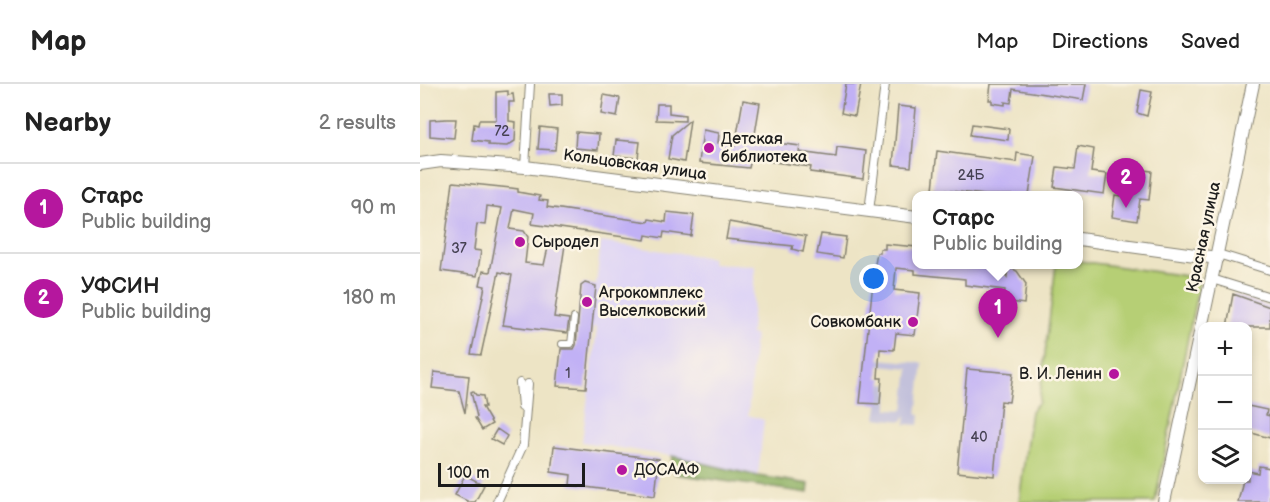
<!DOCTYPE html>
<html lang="en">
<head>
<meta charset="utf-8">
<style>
  body { margin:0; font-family:"Balsamiq Sans",sans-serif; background:#f2f2f2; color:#222 }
  .controls { position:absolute; right:18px; bottom:18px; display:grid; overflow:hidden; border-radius:12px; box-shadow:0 3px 9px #0003 }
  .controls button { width:54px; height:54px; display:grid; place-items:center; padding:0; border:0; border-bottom:2px solid #e0e0e0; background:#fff; color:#222; font:30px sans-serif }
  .scale { position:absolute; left:18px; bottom:15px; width:147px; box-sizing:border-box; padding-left:6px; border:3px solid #1c1c1c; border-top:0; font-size:16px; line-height:21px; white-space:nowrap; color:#1c1c1c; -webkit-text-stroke:4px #fcf5e5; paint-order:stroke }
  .you { position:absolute; left:454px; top:195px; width:21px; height:21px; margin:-15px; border:4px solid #fff; border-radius:50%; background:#1a73e8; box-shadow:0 0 0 9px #1a73e833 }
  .badge { display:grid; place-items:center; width:39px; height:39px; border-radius:50%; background:#b5179e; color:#fff; font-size:20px; font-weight:700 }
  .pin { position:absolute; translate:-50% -50px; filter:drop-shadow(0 2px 3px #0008) }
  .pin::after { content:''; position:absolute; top:32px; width:21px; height:18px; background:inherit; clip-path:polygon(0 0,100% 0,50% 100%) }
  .popup { position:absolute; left:492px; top:107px; width:171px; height:78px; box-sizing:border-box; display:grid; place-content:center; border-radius:12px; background:#fff; filter:drop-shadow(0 2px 4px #0005); font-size:20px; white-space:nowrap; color:#767676 }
  .popup b { font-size:22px; color:#222 }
  .popup::after { content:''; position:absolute; left:50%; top:100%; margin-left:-12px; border:12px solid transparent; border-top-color:#fff }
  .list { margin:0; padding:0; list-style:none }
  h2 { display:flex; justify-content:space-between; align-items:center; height:78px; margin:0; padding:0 24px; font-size:26px }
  h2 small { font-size:20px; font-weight:400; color:#767676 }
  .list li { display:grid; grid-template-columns:39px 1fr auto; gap:18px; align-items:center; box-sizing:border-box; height:90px; padding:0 24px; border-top:2px solid #e0e0e0 }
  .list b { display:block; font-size:22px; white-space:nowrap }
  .list p { margin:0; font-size:20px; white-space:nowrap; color:#767676 }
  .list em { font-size:20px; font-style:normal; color:#767676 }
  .icon { flex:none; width:33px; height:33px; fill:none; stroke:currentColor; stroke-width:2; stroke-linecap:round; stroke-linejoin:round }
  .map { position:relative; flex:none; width:850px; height:418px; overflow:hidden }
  header { display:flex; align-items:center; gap:36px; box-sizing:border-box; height:84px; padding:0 30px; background:#fff; border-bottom:2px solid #e0e0e0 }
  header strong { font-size:28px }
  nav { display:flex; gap:33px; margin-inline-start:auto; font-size:21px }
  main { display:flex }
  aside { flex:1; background:#fff }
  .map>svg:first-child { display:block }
  .built { fill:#dfd5f5 }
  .industrial { fill:#c3c1db }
  .green { fill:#b6cf74; stroke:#697648; stroke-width:1.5 }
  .forest { fill:#90b266; stroke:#566741; stroke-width:1.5 }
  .building { fill:#c1b1f5 }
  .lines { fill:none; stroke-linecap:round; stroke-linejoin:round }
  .pedestrian-casing { stroke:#848070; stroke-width:8 }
  .minor-casing { stroke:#848070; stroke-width:10 }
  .secondary-casing { stroke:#848070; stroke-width:14 }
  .primary-casing { stroke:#848070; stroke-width:14 }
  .pedestrian { stroke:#fff; stroke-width:6 }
  .minor { stroke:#fff; stroke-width:8 }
  .secondary { stroke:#fff; stroke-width:12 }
  .primary { stroke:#fff; stroke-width:12 }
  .poi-dot { fill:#b5179e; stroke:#fcf5e5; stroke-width:2 }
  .labels { text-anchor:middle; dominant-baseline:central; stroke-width:5; stroke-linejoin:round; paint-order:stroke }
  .number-label { font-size:14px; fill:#454152 }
  .poi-label { font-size:16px; fill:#1c1c1c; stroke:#fcf5e5; text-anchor:start }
  .street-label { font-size:16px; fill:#1c1c1c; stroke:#fcf5e5 }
</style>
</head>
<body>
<header>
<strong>Map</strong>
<nav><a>Map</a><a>Directions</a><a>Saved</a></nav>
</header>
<main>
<aside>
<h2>Nearby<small>2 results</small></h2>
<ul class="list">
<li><span class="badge">1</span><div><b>Старс</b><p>Public building</p></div><em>90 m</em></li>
<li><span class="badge">2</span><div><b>УФСИН</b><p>Public building</p></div><em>180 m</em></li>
</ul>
</aside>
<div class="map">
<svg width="850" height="418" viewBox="0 0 850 418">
  <rect width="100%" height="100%" fill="#fcf5e5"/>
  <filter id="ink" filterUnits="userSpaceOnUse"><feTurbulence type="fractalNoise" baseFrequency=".0167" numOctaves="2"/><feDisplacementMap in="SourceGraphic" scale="12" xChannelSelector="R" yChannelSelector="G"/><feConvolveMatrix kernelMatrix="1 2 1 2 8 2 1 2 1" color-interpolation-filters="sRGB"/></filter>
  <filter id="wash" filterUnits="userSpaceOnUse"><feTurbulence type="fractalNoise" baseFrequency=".008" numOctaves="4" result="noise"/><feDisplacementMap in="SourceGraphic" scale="24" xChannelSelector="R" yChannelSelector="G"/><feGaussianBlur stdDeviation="1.35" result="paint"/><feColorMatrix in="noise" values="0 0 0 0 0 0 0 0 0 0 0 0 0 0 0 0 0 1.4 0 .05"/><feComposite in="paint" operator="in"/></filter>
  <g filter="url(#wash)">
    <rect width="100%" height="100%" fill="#ede4c5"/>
    <path class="built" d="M 181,158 L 292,174 L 292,180 L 335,182 L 331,250 L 335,251 L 328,331 L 344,336 L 338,392 L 252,372 L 162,358 L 177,244 L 171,243 Z"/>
    <path class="industrial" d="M 459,275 L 503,279 L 497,331 L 500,331 L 499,341 L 485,340 L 486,330 L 483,337 L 456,334 L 462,300 L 468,300 L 468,325 L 484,326 L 489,284 L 459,281 Z"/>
    <path class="green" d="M 659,177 L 780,194 L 735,418 L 599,418 L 611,327 L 619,318 L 636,181 L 659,180 Z"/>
    <path class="forest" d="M 252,372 L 338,392 L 389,400 L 388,409 L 255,390 L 251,383 Z"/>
    <g id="blocks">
      <path class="building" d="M 426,0 L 441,0 L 435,32 L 421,29 Z
        M 571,0 L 666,0 L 663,16 L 593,5 L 591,19 L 585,18 L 585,21 L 572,19 L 572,16 L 569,16 Z
        M 721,6 L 732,8 L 727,32 L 717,29 Z
        M 88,7 L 88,11 L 93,10 L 94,18 L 89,18 L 89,37 L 96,38 L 95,57 L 87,62 L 68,61 L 68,58 L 52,56 L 54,40 L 58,41 L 59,36 L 76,36 L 76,8 Z
        M 129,10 L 142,10 L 142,21 L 130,22 Z
        M 184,11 L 200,14 L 197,33 L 181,30 Z
        M 323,16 L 340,19 L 334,56 L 380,62 L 379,68 L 416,73 L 417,63 L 446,67 L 443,95 L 390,88 L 391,83 L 331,75 L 329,84 L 279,79 L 283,46 L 299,49 L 298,59 L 315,62 Z
        M 237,20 L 249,20 L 249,29 L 265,31 L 265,37 L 236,36 Z
        M 478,22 L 496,24 L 491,83 L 473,81 Z
        M 26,35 L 36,35 L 34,54 L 10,52 L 10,36 Z
        M 270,36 L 264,78 L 248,75 L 252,51 Z
        M 552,40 L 589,45 L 588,56 L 550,51 Z
        M 120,43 L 137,45 L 135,66 L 118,65 Z
        M 156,48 L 179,50 L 178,66 L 155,64 Z
        M 196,56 L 220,58 L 218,74 L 194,72 Z
        M 658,62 L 674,65 L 671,88 L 687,90 L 684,110 L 634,103 L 637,83 L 655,85 Z
        M 517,67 L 596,78 L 597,69 L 615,72 L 609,111 L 565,111 L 513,105 Z
        M 705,84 L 732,87 L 729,116 L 720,115 L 717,137 L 692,133 L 695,111 L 701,112 Z
        M 33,98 L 91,104 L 98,105 L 98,108 L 120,112 L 119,116 L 128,117 L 127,123 L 228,138 L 229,135 L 246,138 L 247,128 L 274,131 L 271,152 L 244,148 L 243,154 L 226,151 L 225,156 L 112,140 L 114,129 L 94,125 L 90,145 L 104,147 L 108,153 L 105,179 L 124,181 L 129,159 L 145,161 L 134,233 L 149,235 L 147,249 L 83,241 L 92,191 L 79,188 L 61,271 L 51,270 L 65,202 L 60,201 L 63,187 L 70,188 L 82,124 L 67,122 L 65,141 L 57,140 L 54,166 L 61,167 L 57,192 L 21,187 Z
        M 309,138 L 386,152 L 383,168 L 372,165 L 373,162 L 306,155 Z
        M 401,150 L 426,153 L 423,174 L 397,170 Z
        M 465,160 L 497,163 L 497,180 L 577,180 L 587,193 L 588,183 L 597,187 L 606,200 L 604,220 L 584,217 L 585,206 L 545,201 L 545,195 L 495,190 L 495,186 L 476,184 L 474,206 L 500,209 L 495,251 L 476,249 L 474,266 L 460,265 L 458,294 L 462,294 L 460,320 L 440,319 L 455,180 L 457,169 L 460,169 L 460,165 L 465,165 Z
        M 165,199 L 176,202 L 166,304 L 137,302 L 141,265 L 154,265 L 156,261 L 161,202 Z
        M 813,210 L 850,223 L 850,243 L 807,243 Z
        M 547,285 L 593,289 L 589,318 L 581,317 L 574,392 L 537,388 Z
        M 14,288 L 49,292 L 45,329 L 39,307 L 12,304 Z
        M 53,307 L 56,311 L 63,312 L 65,323 L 62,323 L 72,340 L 62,346 L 55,334 L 57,333 L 51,308 Z
        M 828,322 L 847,326 L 846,331 L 850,332 L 850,354 L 828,348 Z
        M 77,345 L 87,352 L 82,361 L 71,355 Z
        M 134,362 L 239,375 L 235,412 L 150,401 L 151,391 L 131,388 Z
        M 839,382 L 850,384 L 850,418 L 818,418 L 823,396 L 828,396 L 828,387 L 838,389 Z
        M 45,391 L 64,401 L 55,418 L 49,418 L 35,411 Z"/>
    </g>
  </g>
  <g filter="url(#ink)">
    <use href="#blocks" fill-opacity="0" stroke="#848070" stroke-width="1.5"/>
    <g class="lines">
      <defs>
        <path id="pedestrian" d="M 142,260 L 151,260 L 154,234"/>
        <path id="minor" d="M 105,83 L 110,0
          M 449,127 L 465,0
          M 798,170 L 850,186
          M 792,195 L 850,213
          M 100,299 L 102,323
          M 77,418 L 103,361 L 108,300"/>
        <path id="secondary" d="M 0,80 L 21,77 L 105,83 L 497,133
          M 659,155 L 797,174"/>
        <path id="primary" d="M 744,418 L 833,0"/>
      </defs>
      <use href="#pedestrian" class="pedestrian-casing"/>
      <use href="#minor" class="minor-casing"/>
      <use href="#secondary" class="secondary-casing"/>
      <use href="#primary" class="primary-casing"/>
      <use href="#pedestrian" class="pedestrian"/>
      <use href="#minor" class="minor"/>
      <use href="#secondary" class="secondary"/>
      <use href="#primary" class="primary"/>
    </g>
  </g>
  <g class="poi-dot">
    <circle cx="289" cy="64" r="6"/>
    <circle cx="100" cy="158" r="6"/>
    <circle cx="167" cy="218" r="6"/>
    <circle cx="493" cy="238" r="6"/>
    <circle cx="694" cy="290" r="6"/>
    <circle cx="202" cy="386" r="6"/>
  </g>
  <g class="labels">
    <g class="number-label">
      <text x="82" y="47">72</text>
      <text x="551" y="91">24Б</text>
      <text x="39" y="164">37</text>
      <text x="148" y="289">1</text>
      <text x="559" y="353">40</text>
    </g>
    <g class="poi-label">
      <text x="301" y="55">Детская<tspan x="301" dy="18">библиотека</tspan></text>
      <text x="112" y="158">Сыродел</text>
      <text x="179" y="209">Агрокомплекс<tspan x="179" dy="18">Выселковский</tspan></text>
      <text x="481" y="238" text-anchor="end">Совкомбанк</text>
      <text x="682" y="290" text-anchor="end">В. И. Ленин</text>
      <text x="214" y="386">ДОСААФ</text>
    </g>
    <g class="street-label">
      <text transform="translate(215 81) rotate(8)">Кольцовская улица</text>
      <text transform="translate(784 153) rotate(-78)">Красная улица</text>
    </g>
  </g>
</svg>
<div class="controls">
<button>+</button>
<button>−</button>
<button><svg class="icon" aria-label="layers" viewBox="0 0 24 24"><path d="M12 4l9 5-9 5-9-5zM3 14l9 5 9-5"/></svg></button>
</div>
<div class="scale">100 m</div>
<div class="you"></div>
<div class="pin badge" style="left:578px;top:254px">1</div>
<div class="popup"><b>Старс</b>Public building</div>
<div class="pin badge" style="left:706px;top:124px">2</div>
</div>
</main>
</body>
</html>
